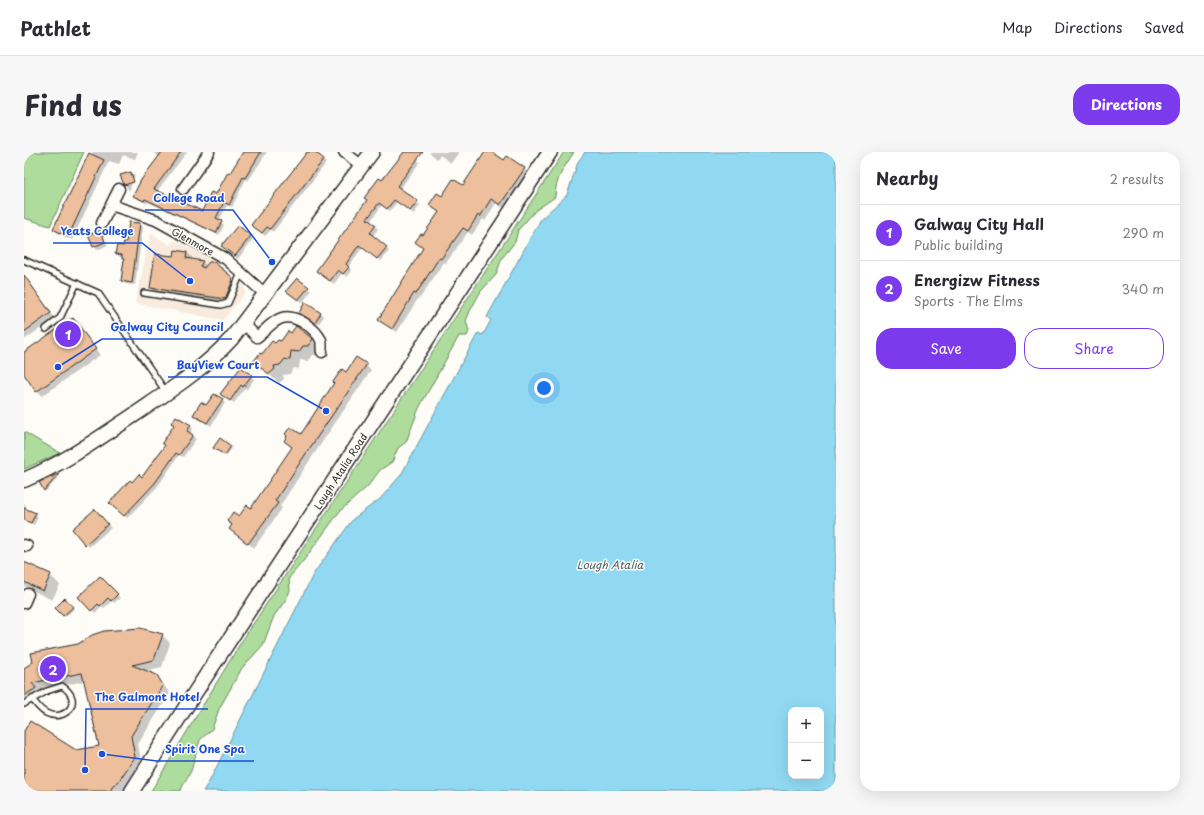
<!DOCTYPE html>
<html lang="en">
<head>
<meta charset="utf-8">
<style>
  body { margin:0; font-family:"Playpen Sans",sans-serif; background:#f7f7f7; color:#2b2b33 }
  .controls { position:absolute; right:12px; bottom:12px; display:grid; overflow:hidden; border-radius:8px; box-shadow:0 4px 16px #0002 }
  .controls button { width:36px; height:36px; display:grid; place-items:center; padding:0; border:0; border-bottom:1px solid #e1e1e2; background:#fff; color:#2b2b33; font:20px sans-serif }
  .you { position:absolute; left:520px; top:236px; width:14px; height:14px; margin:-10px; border:3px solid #fff; border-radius:50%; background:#1a73e8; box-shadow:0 0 0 6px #1a73e833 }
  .badge { display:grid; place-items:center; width:26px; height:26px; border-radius:50%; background:#7c3aed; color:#fff; font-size:13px; font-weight:700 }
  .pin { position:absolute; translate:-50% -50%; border:2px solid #fff; box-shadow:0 1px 4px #0006 }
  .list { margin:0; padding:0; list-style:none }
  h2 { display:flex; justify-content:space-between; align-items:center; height:52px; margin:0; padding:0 16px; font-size:17px }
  h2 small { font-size:13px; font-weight:400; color:#7c7c81 }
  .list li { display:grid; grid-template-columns:26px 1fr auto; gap:12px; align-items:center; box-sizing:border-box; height:56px; padding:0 16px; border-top:1px solid #e1e1e2 }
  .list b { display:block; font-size:15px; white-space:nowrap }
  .list p { margin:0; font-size:13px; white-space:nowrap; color:#7c7c81 }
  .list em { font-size:13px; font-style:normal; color:#7c7c81 }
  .actions { display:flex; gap:8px; padding:12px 16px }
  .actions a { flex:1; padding:9px 0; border:1px solid #7c3aed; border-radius:16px; text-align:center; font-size:14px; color:#7c3aed }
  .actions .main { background:#7c3aed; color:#fff }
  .map { position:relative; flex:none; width:812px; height:639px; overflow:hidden; border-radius:16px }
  header { display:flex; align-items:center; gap:24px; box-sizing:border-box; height:56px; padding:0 20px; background:#fff; border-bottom:1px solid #e1e1e2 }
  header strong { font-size:19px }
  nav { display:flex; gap:22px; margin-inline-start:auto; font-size:14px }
  .intro { display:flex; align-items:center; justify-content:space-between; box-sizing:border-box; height:96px; padding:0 24px }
  h1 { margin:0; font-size:28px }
  .button { padding:10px 18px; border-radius:16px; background:#7c3aed; color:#fff; font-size:14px; font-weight:700 }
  main { display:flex; gap:24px; padding:0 24px }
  aside { flex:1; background:#fff; border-radius:16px; box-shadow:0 4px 16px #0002 }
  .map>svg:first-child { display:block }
  .built { fill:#f8eadc }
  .green { fill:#addc9c; stroke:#6c8464 }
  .water { fill:#91d9f2; stroke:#6893a2; fill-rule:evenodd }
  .shadow { fill:#0003 }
  .building { fill:#edbf9c; stroke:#2b2b2b }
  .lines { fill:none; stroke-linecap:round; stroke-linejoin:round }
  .lane-casing { stroke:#2b2b2b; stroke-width:8 }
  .street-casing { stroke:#2b2b2b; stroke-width:13 }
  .secondary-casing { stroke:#2b2b2b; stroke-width:17 }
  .lane { stroke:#fdfcf7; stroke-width:5 }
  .street { stroke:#fdfcf7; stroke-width:10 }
  .secondary { stroke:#fdfcf7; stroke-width:14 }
  .labels { text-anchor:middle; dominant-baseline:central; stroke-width:3; stroke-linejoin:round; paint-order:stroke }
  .street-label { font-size:10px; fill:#2b2b2b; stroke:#fdfcf7 }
  .water-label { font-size:11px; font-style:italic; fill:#4a5f67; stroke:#fdfcf7 }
  .leader { fill:none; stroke:#1d4ed8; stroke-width:1.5 }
  .callout-dot { fill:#1d4ed8; stroke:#fdfcf7; stroke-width:1.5 }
  .callout-label { font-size:11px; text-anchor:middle; font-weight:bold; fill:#1d4ed8; stroke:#fdfcf7; stroke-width:3; stroke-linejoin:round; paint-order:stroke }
</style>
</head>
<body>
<header>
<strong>Pathlet</strong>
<nav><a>Map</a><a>Directions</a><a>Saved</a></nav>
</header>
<div class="intro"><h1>Find us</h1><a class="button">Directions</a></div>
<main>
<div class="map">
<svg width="812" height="639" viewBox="0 0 812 639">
  <rect width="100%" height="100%" fill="#fdfcf7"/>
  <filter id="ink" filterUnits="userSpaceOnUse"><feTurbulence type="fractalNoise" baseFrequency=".025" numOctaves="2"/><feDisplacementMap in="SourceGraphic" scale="8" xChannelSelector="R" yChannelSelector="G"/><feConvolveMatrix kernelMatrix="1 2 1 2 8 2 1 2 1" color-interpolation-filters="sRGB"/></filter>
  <g filter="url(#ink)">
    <path class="built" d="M 127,82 L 146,93 L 150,88 L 192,109 L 220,134 L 221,141 L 199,168 L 111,151 Z"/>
    <path class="green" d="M 0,0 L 60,0 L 26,74 L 0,66 Z
      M 540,0 L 550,0 C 541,14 531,27 531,45 L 512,58 L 494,78 L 491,90 L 478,106 L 472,123 L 457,139 L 446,159 L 442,169 L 445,179 L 443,184 L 435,184 L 395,256 L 382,290 L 374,296 L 368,310 L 356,318 L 344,334 L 316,359 L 280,408 L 265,426 L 266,438 L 263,446 L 250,464 L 239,493 L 218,516 L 195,557 L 188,577 L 176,588 L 167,619 L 156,639 L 127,639 L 216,492 Z
      M 0,280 L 36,301 L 0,317 Z"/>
    <path class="water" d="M 561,0 L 812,0 L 812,639 L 179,639 L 185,630 L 290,421 L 329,367 L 356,347 L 377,323 L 454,181 L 459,183 L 467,168 L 463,165 L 517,67 L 543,43 L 554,10 ZM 767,558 L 797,558 L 797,624 L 767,624 Z"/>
    <path class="shadow" d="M 69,0 L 114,0 L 111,7 L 99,3 L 95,12 L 85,9 L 48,88 L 34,81 L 30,77 Z
      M 129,0 L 163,0 L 133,39 L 178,61 L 192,43 L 222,0 L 243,0 L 224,29 L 222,27 L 208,55 L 203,53 L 195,69 L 200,73 L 195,83 L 124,50 L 123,52 L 110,44 L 135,5 Z
      M 284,0 L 289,0 L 302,11 L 249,80 L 247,78 L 241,84 L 232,76 Z
      M 382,0 L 396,10 L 376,37 L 396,53 L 390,62 L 373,50 L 366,59 L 358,53 L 346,70 L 354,77 L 348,85 L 365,99 L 357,109 L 339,95 L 324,115 L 328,118 L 323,125 L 318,121 L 310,132 L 296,122 L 359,30 Z
      M 405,0 L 435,0 L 427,11 L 416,3 L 413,7 Z
      M 462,0 L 466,0 L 481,10 L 484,5 L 505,21 L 481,57 L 472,51 L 461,69 L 459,67 L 448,83 L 444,80 L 422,111 L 420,110 L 396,146 L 395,145 L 373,180 L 355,168 L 400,96 L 400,85 L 416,61 L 406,53 L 439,34 Z
      M 108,21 L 111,23 L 105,39 L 97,24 Z
      M 106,71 L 116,72 L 119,75 L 111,133 L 101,132 L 98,129 L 101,108 L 92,102 L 103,91 Z
      M 76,79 L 84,93 L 73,98 L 70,94 Z
      M 226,84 L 229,87 L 214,107 L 201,97 Z
      M 163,101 L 168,105 L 167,108 L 178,110 L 183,114 L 189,111 L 214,134 L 206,151 L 132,141 L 128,136 L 151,105 Z
      M 0,123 L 31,166 L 0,188 Z
      M 284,136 L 287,139 L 278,151 L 267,142 Z
      M 276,160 L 297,161 L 300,164 L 294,173 Z
      M 49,167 L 76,203 L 18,244 L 0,221 L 0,202 Z
      M 288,188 L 298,198 L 294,204 L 289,203 L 284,209 L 276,208 L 275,217 L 270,216 L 266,222 L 259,223 L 260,227 L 255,231 L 230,210 L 251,193 Z
      M 342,213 L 347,218 L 284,311 L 256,354 L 258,356 L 230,396 L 206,377 L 215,366 L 227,357 L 269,296 L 261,289 L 277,283 Z
      M 217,216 L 230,227 L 223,237 L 221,236 L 210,251 L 201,245 Z
      M 190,243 L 201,251 L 187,274 L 173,266 Z
      M 166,274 L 169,277 L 166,282 L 172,287 L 159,305 L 155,303 L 134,334 L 103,366 L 89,354 L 118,327 Z
      M 206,295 L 208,296 L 202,304 L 192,297 Z
      M 35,324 L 36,324 L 22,339 L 17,331 Z
      M 0,351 L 4,358 L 14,365 L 10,373 L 0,368 Z
      M 74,361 L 87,376 L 65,395 L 49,377 Z
      M 0,411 L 26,423 L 36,433 L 28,448 L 0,434 Z
      M 76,425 L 96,446 L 90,451 L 88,449 L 80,456 L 78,454 L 71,461 L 55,445 Z
      M 41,448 L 50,457 L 41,465 L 33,456 Z
      M 138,483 L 146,491 L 138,515 L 120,519 L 132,524 L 146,541 L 114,592 L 118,613 L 101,639 L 0,639 L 0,578 L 7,570 L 52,599 L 76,594 L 61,529 L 15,538 L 18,544 L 3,554 L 0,553 L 0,517 Z"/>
    <path class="building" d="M 138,0 L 157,0 L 130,37 L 178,59 L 187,40 L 192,42 L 204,20 L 206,21 L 219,0 L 237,0 L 221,26 L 219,25 L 205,53 L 200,50 L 192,66 L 198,69 L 192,81 L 121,47 L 120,49 L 109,44 L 117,28 Z
      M 283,0 L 291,0 L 300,7 L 253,68 L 246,77 L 243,75 L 238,81 L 227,73 Z
      M 380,0 L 399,0 L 373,34 L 394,49 L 386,59 L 370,48 L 363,57 L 355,51 L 343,67 L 352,73 L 346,81 L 363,95 L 353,107 L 335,93 L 322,112 L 325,115 L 319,122 L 314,118 L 306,129 L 292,119 L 343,48 L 340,46 L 355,26 L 358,28 Z
      M 461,0 L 468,0 L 480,8 L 483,4 L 501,16 L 476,53 L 467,47 L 456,65 L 454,63 L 444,79 L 439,76 L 417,107 L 415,106 L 392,142 L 390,141 L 368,177 L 354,168 L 399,96 L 391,90 L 397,82 L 399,83 L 415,60 L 405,53 L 413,41 L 418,44 L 429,27 L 439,33 Z
      M 65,1 L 80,8 L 44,85 L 29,77 Z
      M 107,20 L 110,30 L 100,33 L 96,23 Z
      M 105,70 L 116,71 L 108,131 L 97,129 L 100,107 L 98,107 L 98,103 L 91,102 L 93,93 L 99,94 L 100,90 L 102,90 Z
      M 214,73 L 227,84 L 211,104 L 197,94 Z
      M 77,78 L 81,90 L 69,95 L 64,83 Z
      M 151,98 L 163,100 L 162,106 L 179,109 L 176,114 L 180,116 L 185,110 L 190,110 L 208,125 L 209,128 L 201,147 L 126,136 L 131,102 L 150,104 Z
      M 0,123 L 27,161 L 0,180 Z
      M 273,126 L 285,135 L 274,148 L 262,139 Z
      M 281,150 L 297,161 L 291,171 L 275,161 Z
      M 49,166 L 72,197 L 12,240 L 0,222 L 0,200 Z
      M 272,174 L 289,187 L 284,194 L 279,194 L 275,200 L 267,199 L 266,208 L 261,207 L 256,213 L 250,214 L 251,217 L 245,222 L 229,210 L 236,201 L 238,202 L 248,189 L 251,191 L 254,188 L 257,189 L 264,179 L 267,181 Z
      M 332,205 L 343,212 L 279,306 L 251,349 L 254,351 L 224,392 L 205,377 L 208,373 L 203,369 L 209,360 L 215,364 L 223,353 L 227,356 L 268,295 L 260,289 L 263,284 L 261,282 L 266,275 L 277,282 L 310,231 L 309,230 L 318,217 L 322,220 Z
      M 217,215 L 228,223 L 219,235 L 217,233 L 206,249 L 196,242 Z
      M 190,242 L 199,247 L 183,271 L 169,263 L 177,250 L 182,253 Z
      M 152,264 L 167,273 L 163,279 L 169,283 L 155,303 L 152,301 L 131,331 L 100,364 L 85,351 L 106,328 L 108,330 L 115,322 L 118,325 L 141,293 L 138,291 L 150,273 L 147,271 Z
      M 196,286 L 207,294 L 201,303 L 189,296 Z
      M 35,322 L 20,339 L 15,330 Z
      M 0,356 L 12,361 L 7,371 L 0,368 Z
      M 71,357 L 84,372 L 61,393 L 48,377 Z
      M 0,410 L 27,422 L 19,439 L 0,430 Z
      M 76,424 L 94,442 L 87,449 L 84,446 L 76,454 L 74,452 L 67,459 L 54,445 Z
      M 41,446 L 49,455 L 39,464 L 31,456 Z
      M 116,476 L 139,482 L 130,508 L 108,513 L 133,523 L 139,533 L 107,584 L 111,605 L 92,633 L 89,634 L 86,639 L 0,639 L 0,579 L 6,569 L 52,598 L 75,594 L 58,521 L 8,531 L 12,536 L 0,544 L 0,516 L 9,510 L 7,501 L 54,492 L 68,483 L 80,479 Z"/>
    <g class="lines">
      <defs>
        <path id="lane" d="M 0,108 L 74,141 L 142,240
          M 120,141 L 197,153 L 204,151 L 217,121
          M 22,177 L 36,166 L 53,131
          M 0,552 L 23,539 L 38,534 C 61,549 41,571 22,561 C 16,558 12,552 8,547"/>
        <path id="street" d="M 320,0 L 338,14
          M 159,37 L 185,0
          M 87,53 L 132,68 L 202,107 L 241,142
          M 78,71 L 95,37
          M 219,171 L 233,185 C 241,179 248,169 258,166 C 271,162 291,176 297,188 C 298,191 297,197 298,200
          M 0,393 L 3,394
          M 0,451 L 4,442"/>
        <path id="secondary" d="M 0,328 C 40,311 74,287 110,263 C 145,239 180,217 208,186 L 348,0
          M 108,639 L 172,539 L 526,0"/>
      </defs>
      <use href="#lane" class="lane-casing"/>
      <use href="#street" class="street-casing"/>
      <use href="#secondary" class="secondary-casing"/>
      <use href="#lane" class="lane"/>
      <use href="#street" class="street"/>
      <use href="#secondary" class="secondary"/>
    </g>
  </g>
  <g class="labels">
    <g class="street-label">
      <text transform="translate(169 89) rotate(29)">Glenmore</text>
      <text transform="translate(316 319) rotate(-57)">Lough Atalia Road</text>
    </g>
    <g class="water-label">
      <text x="586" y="412">Lough Atalia</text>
    </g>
  </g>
  <path class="leader" d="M248 110L209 58H121M166 129L118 91H29M34 215L78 187H208M302 259L243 225H144M61 618L62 557H184M78 602L133 609H230"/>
  <g class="callout-dot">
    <circle cx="248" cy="110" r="4"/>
    <circle cx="166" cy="129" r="4"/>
    <circle cx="34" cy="215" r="4"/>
    <circle cx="302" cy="259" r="4"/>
    <circle cx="61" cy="618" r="4"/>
    <circle cx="78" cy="602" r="4"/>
  </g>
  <g class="callout-label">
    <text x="165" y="50">College Road</text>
    <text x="73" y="83">Yeats College</text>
    <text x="143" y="179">Galway City Council</text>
    <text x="194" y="217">BayView Court</text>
    <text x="123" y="549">The Galmont Hotel</text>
    <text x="181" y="601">Spirit One Spa</text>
  </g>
</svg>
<div class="controls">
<button>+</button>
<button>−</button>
</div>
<div class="you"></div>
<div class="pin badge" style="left:44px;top:182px">1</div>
<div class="pin badge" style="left:29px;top:517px">2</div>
</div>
<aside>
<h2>Nearby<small>2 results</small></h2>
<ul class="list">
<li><span class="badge">1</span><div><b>Galway City Hall</b><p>Public building</p></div><em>290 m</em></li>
<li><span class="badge">2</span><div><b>Energizw Fitness</b><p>Sports · The Elms</p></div><em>340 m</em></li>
</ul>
<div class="actions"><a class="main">Save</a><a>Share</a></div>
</aside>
</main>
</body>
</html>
